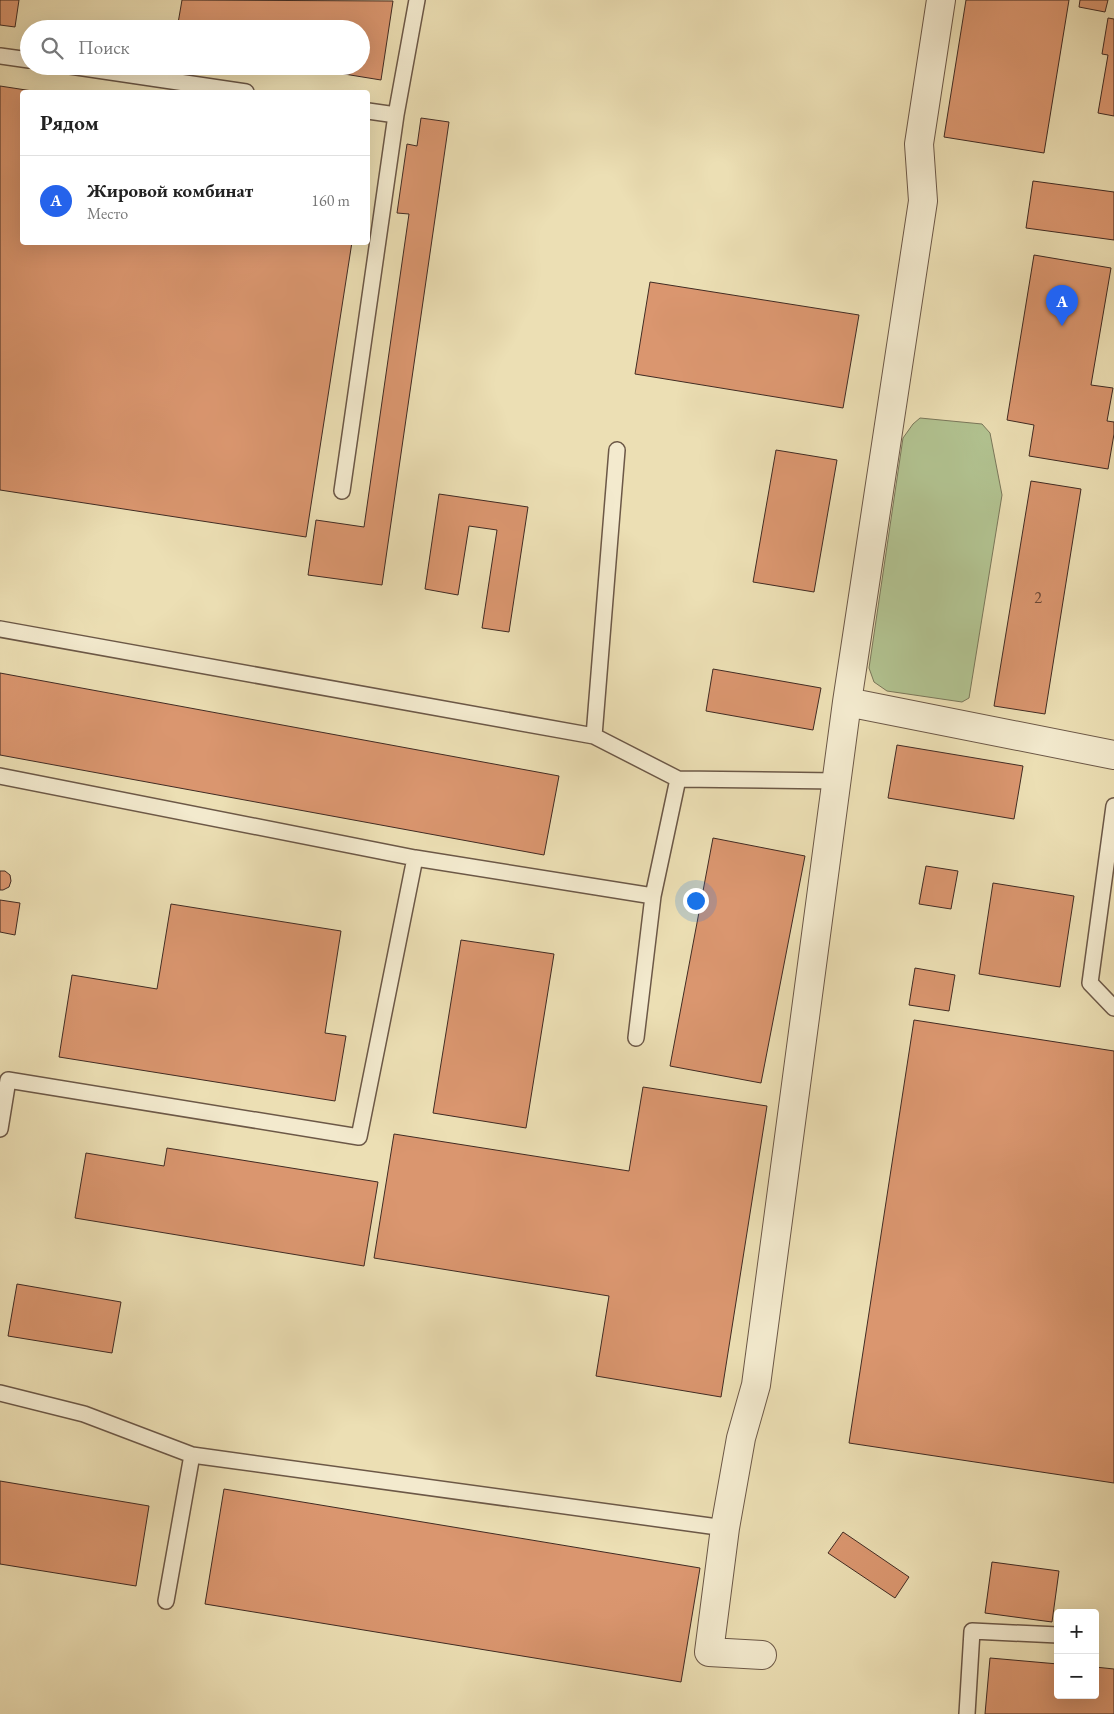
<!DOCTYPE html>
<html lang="ru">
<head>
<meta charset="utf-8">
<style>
  body { margin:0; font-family:"EB Garamond",serif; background:#f6f6f6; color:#222 }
  .controls { position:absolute; right:15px; bottom:15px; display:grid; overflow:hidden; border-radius:5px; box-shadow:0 5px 20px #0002 }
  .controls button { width:45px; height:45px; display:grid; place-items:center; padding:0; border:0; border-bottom:1px solid #e0e0e0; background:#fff; color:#222; font:25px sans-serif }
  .you { position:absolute; left:695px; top:900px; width:18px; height:18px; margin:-12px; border:4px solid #fff; border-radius:50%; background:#1a73e8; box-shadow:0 0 0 8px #1a73e833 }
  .badge { display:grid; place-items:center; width:32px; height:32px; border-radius:50%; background:#2563eb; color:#fff; font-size:16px; font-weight:700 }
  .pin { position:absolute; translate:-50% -41px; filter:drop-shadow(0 1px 2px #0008) }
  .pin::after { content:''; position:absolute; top:26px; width:18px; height:15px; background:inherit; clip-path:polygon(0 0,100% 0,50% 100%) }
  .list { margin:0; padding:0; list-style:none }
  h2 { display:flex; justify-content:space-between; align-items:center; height:65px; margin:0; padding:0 20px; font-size:21px }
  h2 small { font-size:16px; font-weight:400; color:#767676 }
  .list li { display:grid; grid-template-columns:32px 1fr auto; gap:15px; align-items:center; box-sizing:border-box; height:90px; padding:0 20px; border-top:1px solid #e0e0e0 }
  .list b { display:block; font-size:19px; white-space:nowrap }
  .list p { margin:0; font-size:16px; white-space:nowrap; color:#767676 }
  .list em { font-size:16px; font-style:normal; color:#767676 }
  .icon { flex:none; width:28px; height:28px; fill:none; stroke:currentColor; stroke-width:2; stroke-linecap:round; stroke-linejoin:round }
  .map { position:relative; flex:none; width:1114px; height:1714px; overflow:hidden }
  .search { position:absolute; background:#fff; box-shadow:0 5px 20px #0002; left:20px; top:20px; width:350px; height:55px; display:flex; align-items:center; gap:12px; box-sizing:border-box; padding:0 18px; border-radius:28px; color:#767676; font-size:19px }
  .panel { position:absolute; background:#fff; box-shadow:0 5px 20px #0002; left:20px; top:90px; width:350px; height:155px; border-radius:5px }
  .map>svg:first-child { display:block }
  .green { fill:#b2c391; stroke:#7a775a }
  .building { fill:#da966f; stroke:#412b23 }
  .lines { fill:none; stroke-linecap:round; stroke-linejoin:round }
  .service-casing { stroke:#6c5847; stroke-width:18 }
  .minor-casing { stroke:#6c5847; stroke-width:30 }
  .service { stroke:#f3eace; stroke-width:15 }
  .minor { stroke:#f3eace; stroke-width:28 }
  .labels { text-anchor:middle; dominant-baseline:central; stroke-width:4; stroke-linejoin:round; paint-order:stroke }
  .number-label { font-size:16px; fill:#674636 }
</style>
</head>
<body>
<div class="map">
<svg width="1114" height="1714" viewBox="0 0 1114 1714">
  <rect width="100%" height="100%" fill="#ecdfb4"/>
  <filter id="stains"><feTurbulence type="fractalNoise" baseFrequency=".004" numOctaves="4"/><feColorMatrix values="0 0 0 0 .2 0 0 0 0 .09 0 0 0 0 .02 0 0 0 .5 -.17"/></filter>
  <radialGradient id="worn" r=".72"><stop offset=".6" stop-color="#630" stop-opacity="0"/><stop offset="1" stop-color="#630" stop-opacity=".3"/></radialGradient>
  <path class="green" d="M 920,418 L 982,424 L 990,433 L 1002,495 L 969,698 L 962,702 L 887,691 L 874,682 L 869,668 L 903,438 L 913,424 Z"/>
  <path class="building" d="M 0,0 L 19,0 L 15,27 L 0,25 Z
    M 182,0 L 393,1 L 381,80 L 295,66 L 361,66 L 361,29 L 177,29 Z
    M 966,0 L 1069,0 L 1044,153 L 944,137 Z
    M 1080,0 L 1108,0 L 1105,12 L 1079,7 Z
    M 1108,18 L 1114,19 L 1114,116 L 1098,113 L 1108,55 L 1102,54 Z
    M 0,86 L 39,92 L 22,92 L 22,242 L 352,242 L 306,537 L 0,490 Z
    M 421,118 L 449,122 L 382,585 L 308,575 L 316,520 L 364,527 L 409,214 L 397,213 L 407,144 L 417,146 Z
    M 1033,181 L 1114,192 L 1114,240 L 1026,228 Z
    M 1034,255 L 1111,268 L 1091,385 L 1113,388 L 1107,421 L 1114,422 L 1114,434 L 1108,469 L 1029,456 L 1034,425 L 1007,420 Z
    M 650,282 L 859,315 L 843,408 L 635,374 Z
    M 776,450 L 837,460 L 814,592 L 753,582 Z
    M 1031,481 L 1081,489 L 1045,714 L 994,706 Z
    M 439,494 L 528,507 L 509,632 L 482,628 L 497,530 L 469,526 L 458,595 L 425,589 Z
    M 713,669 L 821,688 L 813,730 L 706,711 Z
    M 0,673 L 559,776 L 544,855 L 0,755 Z
    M 897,745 L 1023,766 L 1014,819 L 888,798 Z
    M 713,838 L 805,856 L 761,1083 L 670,1066 Z
    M 926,866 L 958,871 L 951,909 L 919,904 Z
    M 0,871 L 5,871 L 10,875 L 11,881 L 9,887 L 3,890 L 0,890 Z
    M 993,883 L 1074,896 L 1060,987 L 979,974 Z
    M 0,900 L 20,903 L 15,935 L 0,932 Z
    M 171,904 L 341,931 L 325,1033 L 346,1036 L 335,1101 L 59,1057 L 72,975 L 157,989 Z
    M 461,940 L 554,954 L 526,1128 L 433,1113 Z
    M 915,968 L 955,975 L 949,1011 L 909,1005 Z
    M 914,1020 L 1114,1051 L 1114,1483 L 849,1443 Z
    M 643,1087 L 767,1106 L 721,1397 L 596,1376 L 609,1296 L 374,1258 L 394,1134 L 629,1171 Z
    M 167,1148 L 378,1182 L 364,1266 L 75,1218 L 86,1153 L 164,1166 Z
    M 17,1284 L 121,1302 L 112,1353 L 8,1336 Z
    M 0,1481 L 149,1506 L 136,1586 L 0,1564 Z
    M 224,1489 L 700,1568 L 681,1682 L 205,1604 Z
    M 843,1532 L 909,1577 L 895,1598 L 828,1553 Z
    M 992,1562 L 1059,1571 L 1052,1622 L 985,1613 Z
    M 990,1658 L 1058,1664 L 1058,1695 L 1095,1695 L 1095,1667 L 1114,1669 L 1114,1714 L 985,1714 Z"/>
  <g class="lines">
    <defs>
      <path id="service" d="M 0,56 L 29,60
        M 70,66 L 246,92
        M 368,111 L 396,115
        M 342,491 L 396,115 L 417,0
        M 0,629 L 594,736 L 678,779 L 837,781
        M 594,736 L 617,450
        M 0,776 L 415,858
        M 1114,806 L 1090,983 L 1114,1008
        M 636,1038 L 653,896
        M 0,1129 L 8,1080 L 359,1137 L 415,858 L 653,896 L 678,779
        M 0,1393 L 84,1414 L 192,1455 L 725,1528
        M 166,1601 L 192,1455
        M 967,1714 L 972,1631 L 1058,1635"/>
      <path id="minor" d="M 847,702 L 1114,755
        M 762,1655 L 709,1652 L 725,1528 L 741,1438 L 756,1385 L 847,702 L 923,201 L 919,144 L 941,0"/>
    </defs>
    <use href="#service" class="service-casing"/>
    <use href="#minor" class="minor-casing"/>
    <use href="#service" class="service"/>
    <use href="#minor" class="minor"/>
  </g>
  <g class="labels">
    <g class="number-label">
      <text x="1038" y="597">2</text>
    </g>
  </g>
  <rect width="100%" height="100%" filter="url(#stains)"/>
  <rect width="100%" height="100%" fill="url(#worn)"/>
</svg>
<div class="controls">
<button>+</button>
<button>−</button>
</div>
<div class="you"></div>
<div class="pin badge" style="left:1062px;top:326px">A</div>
<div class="search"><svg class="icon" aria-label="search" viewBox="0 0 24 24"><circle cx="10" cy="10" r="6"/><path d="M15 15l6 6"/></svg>Поиск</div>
<section class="panel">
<h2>Рядом<small></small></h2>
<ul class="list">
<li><span class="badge">A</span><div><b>Жировой комбинат</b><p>Место</p></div><em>160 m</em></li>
</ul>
</section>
</div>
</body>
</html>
